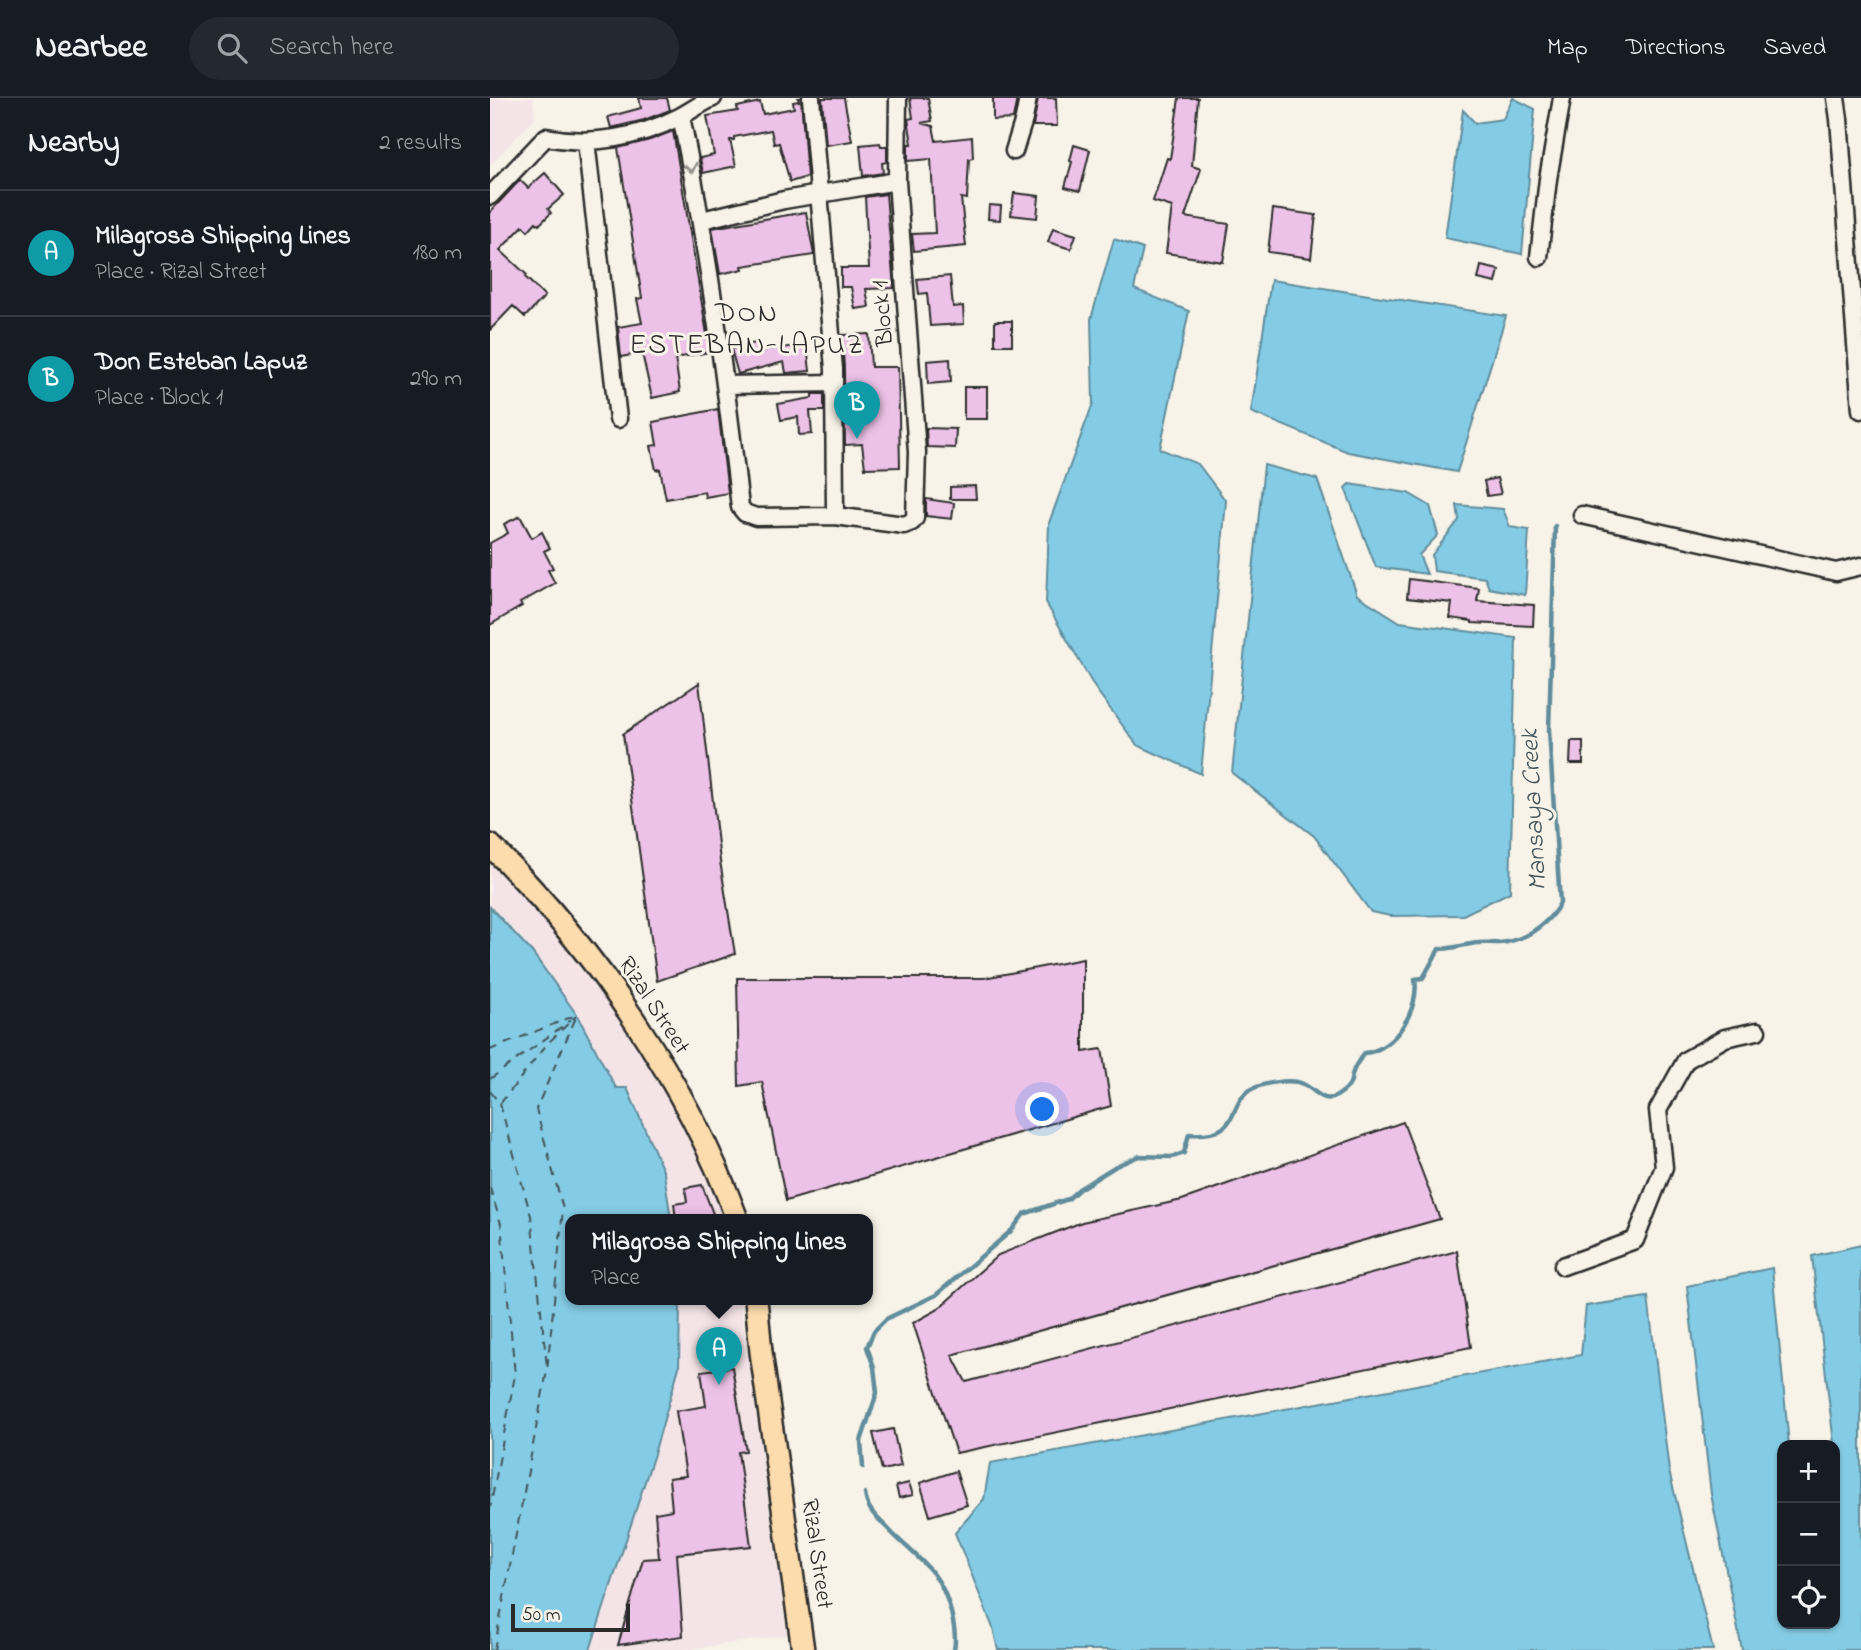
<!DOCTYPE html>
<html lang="en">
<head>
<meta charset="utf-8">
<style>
  body { margin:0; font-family:"Indie Flower",sans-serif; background:#242831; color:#f1f3f6 }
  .controls { position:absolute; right:21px; bottom:21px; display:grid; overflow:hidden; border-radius:14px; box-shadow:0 2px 5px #0004 }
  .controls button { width:63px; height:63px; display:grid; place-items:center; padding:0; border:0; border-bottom:2px solid #363941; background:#171b24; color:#f1f3f6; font:35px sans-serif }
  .scale { position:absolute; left:21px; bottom:18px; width:119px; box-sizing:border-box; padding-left:7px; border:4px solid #2b2b2b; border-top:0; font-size:19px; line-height:24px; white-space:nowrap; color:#2b2b2b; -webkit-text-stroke:5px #f7f3e8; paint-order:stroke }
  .you { position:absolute; left:553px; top:1012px; width:24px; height:24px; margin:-18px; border:5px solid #fff; border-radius:50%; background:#1a73e8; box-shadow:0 0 0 10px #1a73e833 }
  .badge { display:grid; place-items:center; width:46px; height:46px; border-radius:50%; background:#98999b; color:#fff; font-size:23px; font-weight:700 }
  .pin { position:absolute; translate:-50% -58px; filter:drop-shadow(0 2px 4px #0008) }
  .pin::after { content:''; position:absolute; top:37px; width:24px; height:21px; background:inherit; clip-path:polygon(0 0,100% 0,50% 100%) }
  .popup { position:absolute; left:75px; top:1116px; width:308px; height:91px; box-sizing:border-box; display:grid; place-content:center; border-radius:14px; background:#171b24; filter:drop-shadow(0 2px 5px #0005); font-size:23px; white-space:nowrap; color:#9ea1a6 }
  .popup b { font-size:26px; color:#f1f3f6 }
  .popup::after { content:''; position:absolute; left:50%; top:100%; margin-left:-14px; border:14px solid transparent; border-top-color:#171b24 }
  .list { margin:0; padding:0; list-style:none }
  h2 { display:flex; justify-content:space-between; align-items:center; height:91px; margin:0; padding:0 28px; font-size:30px }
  h2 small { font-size:23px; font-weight:400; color:#9ea1a6 }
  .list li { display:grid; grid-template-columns:46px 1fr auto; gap:21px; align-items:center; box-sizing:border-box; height:126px; padding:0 28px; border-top:2px solid #363941 }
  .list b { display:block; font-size:26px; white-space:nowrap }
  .list p { margin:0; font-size:23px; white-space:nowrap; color:#9ea1a6 }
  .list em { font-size:23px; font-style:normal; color:#9ea1a6 }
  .icon { flex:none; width:38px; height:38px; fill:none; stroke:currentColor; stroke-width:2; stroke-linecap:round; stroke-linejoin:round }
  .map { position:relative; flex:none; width:1371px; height:1552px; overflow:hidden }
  header { display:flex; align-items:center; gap:42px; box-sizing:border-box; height:98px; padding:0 35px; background:#171b24; border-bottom:2px solid #363941 }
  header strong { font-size:33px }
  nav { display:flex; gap:38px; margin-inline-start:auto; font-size:24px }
  .search { width:490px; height:63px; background:#242831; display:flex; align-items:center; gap:18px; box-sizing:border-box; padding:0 24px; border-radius:38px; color:#9ea1a6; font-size:26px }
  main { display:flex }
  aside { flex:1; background:#171b24 }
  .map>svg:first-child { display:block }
  .built { fill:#f4e4e8 }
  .water { fill:#84cce5; stroke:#608c9b; stroke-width:2 }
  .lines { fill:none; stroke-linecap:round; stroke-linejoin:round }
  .stream { stroke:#608c9b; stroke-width:4.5 }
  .ferry { stroke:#41535a; stroke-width:2; stroke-dasharray:9 7; stroke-linecap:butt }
  .building { fill:#edc2e8; stroke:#2b2b2b; stroke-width:2 }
  .minor-casing { stroke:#2b2b2b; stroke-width:21 }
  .major-casing { stroke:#2b2b2b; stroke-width:26 }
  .minor { stroke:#f7f3e8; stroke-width:16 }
  .major { stroke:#fcdcac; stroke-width:21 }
  .oneway { stroke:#918f8a }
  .labels { text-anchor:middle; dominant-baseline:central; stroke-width:6; stroke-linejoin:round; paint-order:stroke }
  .street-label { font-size:24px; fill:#2b2b2b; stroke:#f7f3e8 }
  .water-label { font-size:26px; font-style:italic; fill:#41535a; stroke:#f7f3e8 }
  .quarter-label { font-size:28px; letter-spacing:2px; fill:#2b2b2b; stroke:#f7f3e8 }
</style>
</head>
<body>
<header>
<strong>Nearbee</strong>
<div class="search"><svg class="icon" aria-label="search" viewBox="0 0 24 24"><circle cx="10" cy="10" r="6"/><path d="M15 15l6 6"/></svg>Search here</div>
<nav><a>Map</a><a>Directions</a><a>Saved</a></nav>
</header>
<main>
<aside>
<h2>Nearby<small>2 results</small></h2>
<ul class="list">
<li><span class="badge" style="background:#0f9aa8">A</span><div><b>Milagrosa Shipping Lines</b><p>Place · Rizal Street</p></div><em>180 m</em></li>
<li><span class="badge" style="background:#0f9aa8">B</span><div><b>Don Esteban Lapuz</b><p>Place · Block 1</p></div><em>290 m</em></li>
</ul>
</aside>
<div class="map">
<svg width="1371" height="1552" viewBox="0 0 1371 1552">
  <rect width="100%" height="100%" fill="#f7f3e8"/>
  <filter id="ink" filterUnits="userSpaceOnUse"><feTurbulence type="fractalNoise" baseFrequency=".0143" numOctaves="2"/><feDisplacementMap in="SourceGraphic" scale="14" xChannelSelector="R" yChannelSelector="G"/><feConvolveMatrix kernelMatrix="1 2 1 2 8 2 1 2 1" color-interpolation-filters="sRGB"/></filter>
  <g filter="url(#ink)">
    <path class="built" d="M 0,0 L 43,0 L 45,20 L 0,67 Z
      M 0,761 L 76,839 L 124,905 L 190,1015 L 226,1091 L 235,1121 L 181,1121 L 174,1075 L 87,917 L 42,854 L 0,809 Z
      M 190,1201 L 250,1201 L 297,1537 L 195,1552 L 100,1552 L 164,1356 L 189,1269 Z"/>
    <path class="water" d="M 1023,0 L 1045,11 L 1032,156 L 955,140 L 973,12 L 985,25 L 1013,21 Z
      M 624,141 L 653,151 L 644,191 L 699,213 L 670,351 L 708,366 L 736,403 L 711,676 L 647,647 L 605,590 L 556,505 L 559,425 L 603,305 L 601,221 Z
      M 781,182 L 1016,218 L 967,374 L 858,354 L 761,314 Z
      M 774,367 L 827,381 L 867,497 L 910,524 L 1026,540 L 1020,794 L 973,817 L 901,818 L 881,814 L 824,738 L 742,675 Z
      M 859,386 L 918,395 L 940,408 L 948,437 L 929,457 L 937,476 L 886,469 L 855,390 Z
      M 967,407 L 1013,411 L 1020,429 L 1039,432 L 1035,497 L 999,490 L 995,480 L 944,473 L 942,457 L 969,422 Z
      M 0,809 L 42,854 L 87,917 L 126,990 L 137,990 L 174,1075 L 181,1121 L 80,1121 L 80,1201 L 190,1201 L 189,1269 L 164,1356 L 100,1552 L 0,1552 Z
      M 1371,1147 L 1371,1552 L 1252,1552 L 1221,1396 L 1197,1188 L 1282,1170 L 1299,1347 L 1292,1347 L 1292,1526 L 1345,1526 L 1345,1380 L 1348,1380 L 1322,1158 Z
      M 1158,1199 L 1179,1373 L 1223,1552 L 508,1552 L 503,1530 L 465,1435 L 494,1401 L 500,1365 L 1091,1257 L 1096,1208 Z"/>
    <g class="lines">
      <path class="stream" d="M 373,1369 L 371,1343 L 387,1295 L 384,1269 L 377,1249 L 384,1233 L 396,1221 L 446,1197 L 521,1133 L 534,1116 L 578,1101 L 589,1091 L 626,1068 L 649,1058 L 682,1059 L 694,1055 L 699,1036 C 755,1040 735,1003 764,990 C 775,985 795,982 807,984 C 827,987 831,1016 858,989 C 862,984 861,979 863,974 C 865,967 870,961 874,955 C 905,953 930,910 925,881 L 933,880 L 949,851 C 963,851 975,846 988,845 C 997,844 1008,846 1017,844 C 1038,840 1060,824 1070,805 L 1059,632 L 1065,428
        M 375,1395 C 376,1413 391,1423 402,1435 C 416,1449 434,1463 445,1478 C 458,1495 468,1532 464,1552"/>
      <path class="ferry" d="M 0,952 L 86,917
        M 0,981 L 81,922
        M 0,993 L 10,1006 L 41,1118 L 57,1269
        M 10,1006 L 57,946 L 86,918
        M 0,1090 L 11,1126 L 25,1277 L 0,1411
        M 4,1552 L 57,1273 L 73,1111 L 46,1011 L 87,917"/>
    </g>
    <path class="building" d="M 149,0 L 177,0 L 180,12 L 154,22 L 121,30 L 118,19 L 151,10 Z
      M 308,0 L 311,0 L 317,79 L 300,84 L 289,45 L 284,46 L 281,32 L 244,39 L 244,42 L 240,42 L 246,68 L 213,75 L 210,60 L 224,57 L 217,18 L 248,13 L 247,9 L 270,4 L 273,16 L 304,10 L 303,4 L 309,3 Z
      M 332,0 L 354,0 L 362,43 L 336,47 Z
      M 420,0 L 438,0 L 442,23 L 431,25 L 443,28 L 446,43 L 482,39 L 483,60 L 479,61 L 477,101 L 471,100 L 476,148 L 424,153 L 422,136 L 445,135 L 441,61 L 418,63 L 418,46 L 422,46 L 418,21 L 423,20 Z
      M 503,0 L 527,0 L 523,21 L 503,22 Z
      M 548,0 L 566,0 L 567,28 L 543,28 Z
      M 689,0 L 708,0 L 702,68 L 711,71 L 695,119 L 739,126 L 733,164 L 676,155 L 682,109 L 663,103 L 677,60 L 680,61 Z
      M 183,33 L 220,254 L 185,260 L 190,294 L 162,300 L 152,255 L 131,259 L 128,229 L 152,225 L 147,201 L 152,200 L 128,50 L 160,42 Z
      M 390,45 L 391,48 L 397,48 L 397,64 L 392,65 L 393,75 L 373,78 L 370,47 Z
      M 584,47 L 600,52 L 590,93 L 575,89 L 582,64 L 580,63 Z
      M 55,75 L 74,97 L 58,111 L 61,115 L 49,127 L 46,124 L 38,133 L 33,128 L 10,152 L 37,177 L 35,179 L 55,198 L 35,219 L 23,208 L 0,232 L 0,114 L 30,82 L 38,90 Z
      M 524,95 L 549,98 L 547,120 L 521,117 Z
      M 396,96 L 404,190 L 376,191 L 379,209 L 365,211 L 361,189 L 351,189 L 351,170 L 379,170 L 375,99 Z
      M 499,107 L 511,108 L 510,122 L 498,121 Z
      M 783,111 L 826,117 L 821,160 L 778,154 Z
      M 316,114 L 324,157 L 252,168 L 253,171 L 230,176 L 222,130 Z
      M 563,130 L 586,137 L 581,151 L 558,144 Z
      M 991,168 L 1009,172 L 1006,185 L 988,181 Z
      M 460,178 L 463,209 L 473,208 L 474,226 L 440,228 L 437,195 L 429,196 L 427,181 Z
      M 505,223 L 522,223 L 522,247 L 505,247 Z
      M 379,236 L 381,269 L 408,269 L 410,369 L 375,370 L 372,346 L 355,347 L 354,271 L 352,237 Z
      M 269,244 L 271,252 L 317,247 L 320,273 L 296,275 L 294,264 L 248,276 L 241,251 Z
      M 460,261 L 461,284 L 438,286 L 437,263 Z
      M 474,289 L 497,289 L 497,321 L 474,321 Z
      M 322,296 L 334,296 L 334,313 L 320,313 L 322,336 L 309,337 L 308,319 L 291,322 L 288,306 L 322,300 Z
      M 228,311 L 238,395 L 215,399 L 214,394 L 176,401 L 170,371 L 166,372 L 161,348 L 167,347 L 163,324 Z
      M 436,330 L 466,331 L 465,350 L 437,349 Z
      M 1007,380 L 1011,396 L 997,398 L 994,383 Z
      M 485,388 L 486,401 L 460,401 L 460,389 Z
      M 436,401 L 464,405 L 462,421 L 436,418 Z
      M 30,418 L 42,440 L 52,434 L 60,450 L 54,453 L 63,470 L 58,472 L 65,485 L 30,505 L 32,508 L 0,527 L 0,445 L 18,435 L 14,426 Z
      M 919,481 L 989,490 L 987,503 L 1044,507 L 1043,528 L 982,525 L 982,523 L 960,520 L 962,505 L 917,500 Z
      M 209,585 L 230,763 L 245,856 L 167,883 L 133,636 Z
      M 1081,643 L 1093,643 L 1093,666 L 1080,666 Z
      M 593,861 L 593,954 L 612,951 L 621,1008 L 296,1103 L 272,984 L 249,988 L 247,880 L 494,880 Z
      M 913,1024 L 950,1121 L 462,1257 L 476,1284 L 967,1153 L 981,1249 L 466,1355 L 423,1225 L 447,1212 L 508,1157 L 592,1124 L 692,1102 Z
      M 212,1087 L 225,1121 L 186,1121 L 184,1106 L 197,1104 L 195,1090 Z
      M 242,1269 L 256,1353 L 248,1354 L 261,1448 L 187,1456 L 193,1538 L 128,1547 L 153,1461 L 169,1460 L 165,1415 L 182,1412 L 179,1380 L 196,1378 L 186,1313 L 216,1308 L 211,1273 Z
      M 403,1331 L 411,1368 L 392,1372 L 383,1335 Z
      M 466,1373 L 477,1407 L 440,1418 L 430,1385 Z
      M 419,1385 L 423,1397 L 409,1400 L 406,1388 Z"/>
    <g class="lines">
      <defs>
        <path id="minor" d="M 321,0 L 344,271 L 345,418
          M 1346,0 L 1349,21 L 1371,312
          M 191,18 C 218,150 235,276 250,409 L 255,415 L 266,419 L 345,418 L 414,427 L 422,424 L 425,420 L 427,354 L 407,83 L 408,0
          M 96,43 L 128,321
          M 524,53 L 534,21 L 538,0
          M 0,98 L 56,39 C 101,48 148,40 189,19 C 201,13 211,5 223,0
          M 212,122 L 294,102 L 407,83
          M 1049,159 L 1058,81 L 1072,0
          M 236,287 L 344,285
          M 1092,417 L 1346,474 L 1371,468
          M 1073,1168 L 1145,1142 L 1174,1069 L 1168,1012 L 1196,962 L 1235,940 L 1267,933"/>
        <path id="major" d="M 0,747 C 104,850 196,983 247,1121
          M 266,1201 L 271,1254 L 313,1552"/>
      </defs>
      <use href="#minor" class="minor-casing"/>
      <use href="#major" class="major-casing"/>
      <use href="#minor" class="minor"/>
      <use href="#major" class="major"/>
    </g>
    <defs><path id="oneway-chevron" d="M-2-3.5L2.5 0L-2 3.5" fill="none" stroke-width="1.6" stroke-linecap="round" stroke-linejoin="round" transform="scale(1.75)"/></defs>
    <use class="oneway" href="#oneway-chevron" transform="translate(201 70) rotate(78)"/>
  </g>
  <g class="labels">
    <g class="street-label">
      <text transform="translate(394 215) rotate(-95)">Block 1</text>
      <text transform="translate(163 908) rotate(57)">Rizal Street</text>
      <text transform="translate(326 1456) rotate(82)">Rizal Street</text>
    </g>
    <g class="water-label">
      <text transform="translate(1045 712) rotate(-93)">Mansaya Creek</text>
    </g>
    <g class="quarter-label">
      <text x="257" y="216">DON<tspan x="257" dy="32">ESTEBAN-LAPUZ</tspan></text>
    </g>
  </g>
</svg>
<div class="controls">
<button>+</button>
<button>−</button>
<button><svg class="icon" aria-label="locate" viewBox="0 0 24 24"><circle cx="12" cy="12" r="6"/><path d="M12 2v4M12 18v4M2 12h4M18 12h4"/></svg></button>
</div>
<div class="scale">50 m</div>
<div class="you"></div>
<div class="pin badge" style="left:229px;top:1287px;background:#0f9aa8">A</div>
<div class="popup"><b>Milagrosa Shipping Lines</b>Place</div>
<div class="pin badge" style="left:367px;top:341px;background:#0f9aa8">B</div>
</div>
</main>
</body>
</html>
